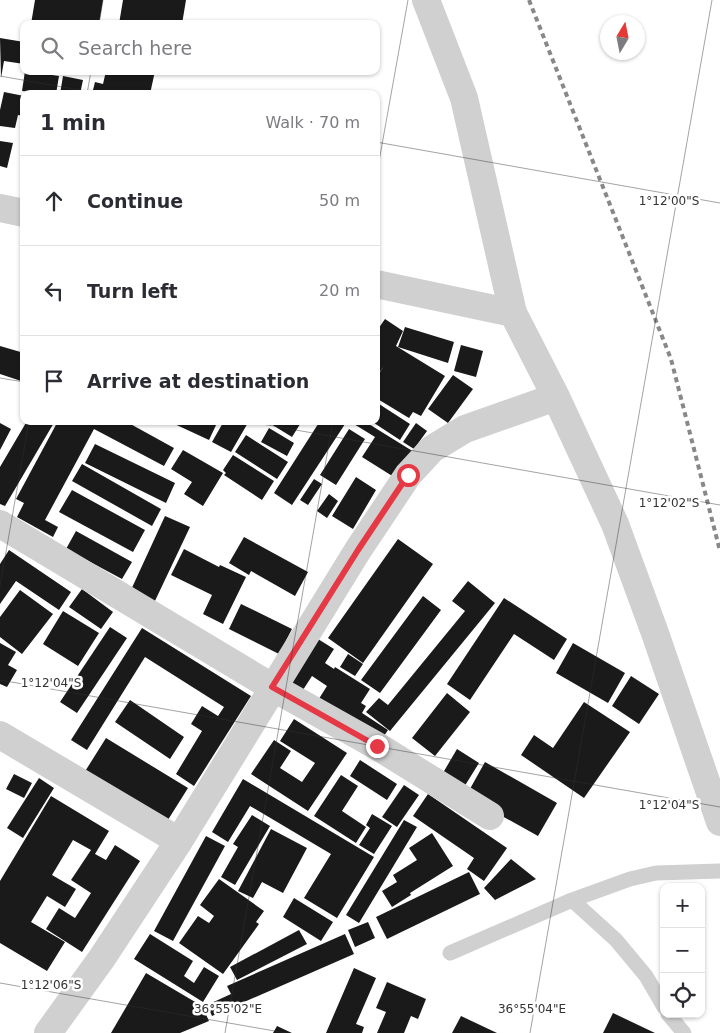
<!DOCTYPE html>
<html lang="en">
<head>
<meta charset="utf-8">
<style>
  body { margin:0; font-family:"DejaVu Sans",sans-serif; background:#f7f7f7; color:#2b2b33 }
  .controls { position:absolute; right:15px; bottom:15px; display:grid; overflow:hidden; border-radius:10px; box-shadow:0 1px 4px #0004 }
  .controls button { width:45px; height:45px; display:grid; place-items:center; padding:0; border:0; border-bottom:1px solid #e1e1e2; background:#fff; color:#2b2b33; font:25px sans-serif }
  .compass { position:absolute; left:600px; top:15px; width:45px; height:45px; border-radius:50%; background:#fff; box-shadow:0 1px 4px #0004; rotate:10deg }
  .stop { position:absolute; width:15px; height:15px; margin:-11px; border:4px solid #e63946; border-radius:50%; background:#fff }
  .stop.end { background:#e63946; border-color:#fff; box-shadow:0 1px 5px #0008 }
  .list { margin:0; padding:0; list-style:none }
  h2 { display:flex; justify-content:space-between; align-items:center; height:65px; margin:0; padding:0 20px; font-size:21px }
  h2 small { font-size:16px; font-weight:400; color:#7c7c81 }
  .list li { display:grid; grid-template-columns:32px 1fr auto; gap:15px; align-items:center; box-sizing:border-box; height:90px; padding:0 20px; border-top:1px solid #e1e1e2 }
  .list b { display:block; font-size:19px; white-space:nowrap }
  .list em { font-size:16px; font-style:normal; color:#7c7c81 }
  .icon { flex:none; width:28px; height:28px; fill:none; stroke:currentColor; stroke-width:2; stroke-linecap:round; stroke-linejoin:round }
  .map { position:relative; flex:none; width:720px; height:1033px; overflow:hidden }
  .search { position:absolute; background:#fff; box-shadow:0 1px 4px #0004; left:20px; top:20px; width:360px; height:55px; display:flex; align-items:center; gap:12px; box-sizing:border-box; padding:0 18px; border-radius:10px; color:#7c7c81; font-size:19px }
  .panel { position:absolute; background:#fff; box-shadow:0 1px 4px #0004; left:20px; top:90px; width:360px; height:335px; border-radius:10px }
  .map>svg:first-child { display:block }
  .building { fill:#1a1a1a }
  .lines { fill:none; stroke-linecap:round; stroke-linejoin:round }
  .lane { stroke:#d0d0d0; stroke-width:15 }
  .street { stroke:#d0d0d0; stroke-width:28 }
  .rail { stroke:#888; stroke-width:4; stroke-dasharray:5 4; stroke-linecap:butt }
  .route { stroke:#e63946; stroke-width:6 }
  .ticks { fill:none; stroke:#333; stroke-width:1; stroke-opacity:0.45 }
  .ticks-label { font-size:12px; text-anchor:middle; fill:#333; stroke:#fff; stroke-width:5; stroke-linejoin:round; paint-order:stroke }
</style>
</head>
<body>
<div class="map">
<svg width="720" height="1033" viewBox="0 0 720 1033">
  <rect width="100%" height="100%" fill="#fff"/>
  <path class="building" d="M 35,0 L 103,0 L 99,24 L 31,24 Z
    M 123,0 L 186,0 L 182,24 L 119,24 Z
    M 0,38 L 24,42 L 24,64 L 4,61 L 1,78 Z
    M 25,71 L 59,76 L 56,94 L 22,91 Z
    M 106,71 L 155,71 L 150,94 L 92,94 L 95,82 L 103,84 Z
    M 63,76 L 83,80 L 80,94 L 60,94 Z
    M 4,92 L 24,96 L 24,116 L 18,115 L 15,128 L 0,126 L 0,110 Z
    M 0,141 L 13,143 L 7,168 L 0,166 Z
    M 385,319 L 403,331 L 396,346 L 445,376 L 421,416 L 413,412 L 409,418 L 376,398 L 376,378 L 384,366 L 376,377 L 376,332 Z
    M 405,327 L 454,342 L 448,363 L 398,347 Z
    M 461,345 L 483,351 L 476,377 L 454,371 Z
    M 0,346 L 24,353 L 24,382 L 0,374 Z
    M 453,375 L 473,389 L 448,423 L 428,409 Z
    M 379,404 L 410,424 L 400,440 L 371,421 L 376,421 L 376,408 Z
    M 27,421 L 35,425 L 37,421 L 55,421 L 5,506 L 0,504 L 0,467 Z
    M 58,421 L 125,421 L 174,448 L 164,466 L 94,429 L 45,520 L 58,527 L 53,537 L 17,517 L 24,503 L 16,499 Z
    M 168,421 L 215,421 L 217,423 L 209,440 Z
    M 224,421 L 249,421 L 231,452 L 212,442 Z
    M 266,421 L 302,421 L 292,437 Z
    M 320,421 L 347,421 L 292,505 L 274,493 Z
    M 349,421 L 364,421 L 414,452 L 397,479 L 362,457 L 375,437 Z
    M 0,423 L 11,429 L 0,450 Z
    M 416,423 L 427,431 L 414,449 L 403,442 Z
    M 269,428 L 294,443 L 287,456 L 261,442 Z
    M 349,429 L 365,439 L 336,485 L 320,475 Z
    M 246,435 L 288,462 L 277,479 L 235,452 Z
    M 95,444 L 175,483 L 166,503 L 85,463 Z
    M 183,450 L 223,473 L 203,506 L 184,494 L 192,482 L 171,469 Z
    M 233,455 L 274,481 L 262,500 L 224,475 L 226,473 L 223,470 Z
    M 82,464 L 161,509 L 152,526 L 72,481 Z
    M 356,477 L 376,490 L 353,529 L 332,516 Z
    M 314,479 L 322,484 L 308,505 L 300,500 Z
    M 72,490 L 145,530 L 133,552 L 59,512 Z
    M 329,494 L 338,501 L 327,518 L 317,511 Z
    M 165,516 L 190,527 L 154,603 L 130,592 Z
    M 76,531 L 132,562 L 122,579 L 66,549 Z
    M 244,537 L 308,572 L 295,596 L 251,571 L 249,575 L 229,563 Z
    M 398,539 L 433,564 L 363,663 L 328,638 Z
    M 184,549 L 219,567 L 220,565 L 246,577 L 223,624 L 203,614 L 212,595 L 171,575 Z
    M 9,550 L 71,592 L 59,610 L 16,581 L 0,604 L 0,564 Z
    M 468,581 L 495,603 L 390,731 L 366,712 L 379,698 L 388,705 L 465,611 L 452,601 Z
    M 82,589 L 113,612 L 101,629 L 69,607 Z
    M 20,590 L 53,614 L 22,654 L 0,637 L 0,617 Z
    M 423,596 L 441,610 L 380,693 L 361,680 Z
    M 504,598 L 567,639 L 554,660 L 514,634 L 470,700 L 447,684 Z
    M 241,604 L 292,629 L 279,654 L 229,629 Z
    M 63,611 L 99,633 L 78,666 L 43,644 Z
    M 110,627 L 127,638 L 77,713 L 60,702 Z
    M 142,628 L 251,696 L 194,786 L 176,774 L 202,731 L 191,724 L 202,706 L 218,716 L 224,707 L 145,657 L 87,750 L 71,740 Z
    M 318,639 L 334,649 L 325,663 L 334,669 L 335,667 L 370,689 L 361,703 L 366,706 L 362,713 L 388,730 L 378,745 L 315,705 L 327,686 L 312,676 L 301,693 L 288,685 Z
    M 0,643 L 16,652 L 8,665 L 17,670 L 7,687 L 0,684 Z
    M 573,643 L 625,673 L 608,703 L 556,673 Z
    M 348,654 L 363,664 L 355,676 L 340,667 Z
    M 631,676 L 659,694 L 639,724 L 612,706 Z
    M 447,693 L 470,712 L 435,756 L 412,738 Z
    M 130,700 L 184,737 L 170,759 L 115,722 Z
    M 584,702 L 630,732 L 584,798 L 521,755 L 534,735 L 553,748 Z
    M 294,719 L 347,753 L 308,811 L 251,774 L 274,740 L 291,751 L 280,768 L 302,782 L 315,763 L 280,741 Z
    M 106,738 L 188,788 L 166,823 L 84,773 Z
    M 457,749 L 479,763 L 461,792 L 440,778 Z
    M 360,760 L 397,784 L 387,800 L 350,776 Z
    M 485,762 L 557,803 L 538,836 L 466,796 Z
    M 14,774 L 32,783 L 24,798 L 6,789 Z
    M 341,775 L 358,786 L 342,811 L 366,827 L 356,843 L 314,816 Z
    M 39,778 L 54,788 L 23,838 L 7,828 Z
    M 243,779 L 374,857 L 337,918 L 304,898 L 331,854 L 250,806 L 228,842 L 212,832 Z
    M 404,785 L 419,795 L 397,827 L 382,817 Z
    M 428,794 L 507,848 L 484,881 L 467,869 L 474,858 L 413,816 Z
    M 51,796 L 109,831 L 95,854 L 106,860 L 115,845 L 140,861 L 82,952 L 46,929 L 59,908 L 75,918 L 91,893 L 71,880 L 91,850 L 73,840 L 52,875 L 76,889 L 65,907 L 47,896 L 31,922 L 65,942 L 47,971 L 0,943 L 0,881 Z
    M 372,814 L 392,826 L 374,854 L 359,845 L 370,828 L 366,825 Z
    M 252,815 L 270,826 L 235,885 L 221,877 L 238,847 L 233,844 Z
    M 404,820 L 417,827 L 359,923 L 346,915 Z
    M 271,829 L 307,848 L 283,893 L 262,882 L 253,898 L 238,891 Z
    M 432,833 L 453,866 L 410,893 L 411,895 L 392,907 L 382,891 L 397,882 L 393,875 L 417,860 L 409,848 Z
    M 206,836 L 225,846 L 173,941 L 154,931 Z
    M 511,859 L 536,879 L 495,900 L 484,888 Z
    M 469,872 L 480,894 L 387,939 L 376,917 Z
    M 219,879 L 264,911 L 256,922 L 259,924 L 223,974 L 179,943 L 198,916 L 209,923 L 214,916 L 200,905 Z
    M 294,898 L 333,922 L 321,941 L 283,917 Z
    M 368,922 L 375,938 L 355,947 L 348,930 Z
    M 299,930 L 307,944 L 237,980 L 230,967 Z
    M 150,934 L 193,961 L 184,976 L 194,983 L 204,967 L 219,976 L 203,1002 L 134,959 Z
    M 345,934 L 354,954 L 212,1016 L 207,1005 L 231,994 L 227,986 Z
    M 354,968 L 376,978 L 356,1024 L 364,1027 L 362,1033 L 326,1033 Z
    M 146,973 L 202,1006 L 209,1021 L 180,1033 L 111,1033 Z
    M 387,982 L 426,999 L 418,1019 L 411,1016 L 404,1033 L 377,1033 L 386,1012 L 376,1008 Z
    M 613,1013 L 655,1033 L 603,1033 Z
    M 461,1016 L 497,1033 L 452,1033 Z
    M 277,1026 L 292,1033 L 273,1033 Z"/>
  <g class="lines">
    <path class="lane" d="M 572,900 L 616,940 L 646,976 L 664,1007
      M 450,953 L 572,900 L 630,879 L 656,873 L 720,871
      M 668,1014 L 684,1033"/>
    <path class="street" d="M 426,0 L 464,98 L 513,313
      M 0,208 L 24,213
      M 376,284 L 513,313 L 556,397 L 615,524 L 655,633 L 720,822
      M 0,524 L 272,687 L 377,746 L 490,816
      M 0,735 L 179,841
      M 48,1033 L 102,958 L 179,841 L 358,550 L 408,475 L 432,449 L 465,429 L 556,397"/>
    <path class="rail" d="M 529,0 L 671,359 L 720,551"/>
  </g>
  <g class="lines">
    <path class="route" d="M 377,746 L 272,687 L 358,550 L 408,475"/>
  </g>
  <path class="ticks" d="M 99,24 L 103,0M 0,76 L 102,94M 87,94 L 91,71M 376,142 L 720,203M 376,178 L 408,0M 0,378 L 24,382M 245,421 L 720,505M 0,586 L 29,421M 0,680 L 720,807M 0,983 L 286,1033M 225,1033 L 333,421M 530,1033 L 712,0"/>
  <g class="ticks-label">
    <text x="669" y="205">1°12'00"S</text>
    <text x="669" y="507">1°12'02"S</text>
    <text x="51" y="687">1°12'04"S</text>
    <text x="669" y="809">1°12'04"S</text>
    <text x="51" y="989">1°12'06"S</text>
    <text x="228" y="1013">36°55'02"E</text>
    <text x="532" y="1013">36°55'04"E</text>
  </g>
</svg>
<div class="controls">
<button>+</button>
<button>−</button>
<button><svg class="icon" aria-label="locate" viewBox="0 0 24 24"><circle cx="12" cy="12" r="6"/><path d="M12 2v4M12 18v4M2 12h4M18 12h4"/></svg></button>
</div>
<svg class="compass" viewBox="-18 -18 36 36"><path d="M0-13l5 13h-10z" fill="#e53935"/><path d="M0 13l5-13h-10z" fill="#7c7c81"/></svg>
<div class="stop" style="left:408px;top:475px"></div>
<div class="stop end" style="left:377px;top:746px"></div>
<div class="search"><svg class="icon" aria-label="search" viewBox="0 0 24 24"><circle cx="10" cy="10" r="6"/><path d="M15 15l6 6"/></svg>Search here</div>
<section class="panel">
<h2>1 min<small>Walk · 70 m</small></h2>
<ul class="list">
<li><svg class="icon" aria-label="ahead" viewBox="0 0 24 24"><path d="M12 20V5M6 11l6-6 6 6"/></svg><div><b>Continue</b></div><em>50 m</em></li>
<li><svg class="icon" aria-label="left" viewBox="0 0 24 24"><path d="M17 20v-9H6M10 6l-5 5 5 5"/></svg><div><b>Turn left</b></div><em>20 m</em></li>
<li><svg class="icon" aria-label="arrive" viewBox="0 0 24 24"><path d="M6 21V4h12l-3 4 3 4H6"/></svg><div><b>Arrive at destination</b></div></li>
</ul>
</section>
</div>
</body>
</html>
